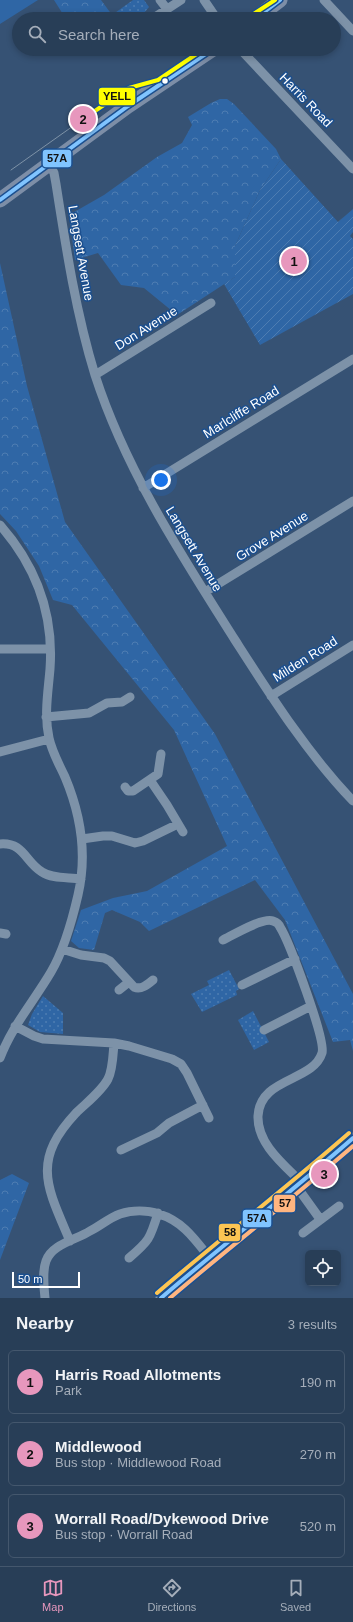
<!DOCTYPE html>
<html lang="en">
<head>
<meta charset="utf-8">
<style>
  body { margin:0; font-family:Helvetica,sans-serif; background:#344961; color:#f1f3f6 }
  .controls { position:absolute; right:12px; bottom:12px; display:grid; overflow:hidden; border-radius:6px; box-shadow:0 2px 6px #0003 }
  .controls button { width:36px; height:36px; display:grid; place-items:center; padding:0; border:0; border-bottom:1px solid #44576d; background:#283e57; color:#f1f3f6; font:20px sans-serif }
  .scale { position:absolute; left:12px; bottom:10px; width:68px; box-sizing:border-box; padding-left:4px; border:2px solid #fff; border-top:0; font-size:11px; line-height:14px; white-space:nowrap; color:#fff; -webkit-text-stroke:3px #1b4f8f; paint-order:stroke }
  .you { position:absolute; left:161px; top:480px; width:14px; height:14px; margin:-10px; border:3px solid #fff; border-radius:50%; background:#1a73e8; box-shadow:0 0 0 6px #1a73e833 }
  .badge { display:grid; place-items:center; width:26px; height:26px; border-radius:50%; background:#e797bd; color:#111; font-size:13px; font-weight:700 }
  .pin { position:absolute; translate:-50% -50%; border:2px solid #fff; box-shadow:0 1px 4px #0006 }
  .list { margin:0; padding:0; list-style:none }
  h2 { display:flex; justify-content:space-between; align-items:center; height:52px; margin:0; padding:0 16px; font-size:17px }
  h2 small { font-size:13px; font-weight:400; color:#a5aeba }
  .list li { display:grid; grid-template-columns:26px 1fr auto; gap:12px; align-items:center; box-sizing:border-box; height:64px; margin:0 8px 8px; padding:0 8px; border:1px solid #44576d; border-radius:6px }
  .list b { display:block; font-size:15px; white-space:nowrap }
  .list p { margin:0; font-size:13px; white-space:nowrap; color:#a5aeba }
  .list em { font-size:13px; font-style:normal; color:#a5aeba }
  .icon { flex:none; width:22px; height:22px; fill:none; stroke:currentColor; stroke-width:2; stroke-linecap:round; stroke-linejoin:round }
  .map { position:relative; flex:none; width:353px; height:1298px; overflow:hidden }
  .search { position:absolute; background:#283e57; box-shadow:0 2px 6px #0003; left:12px; right:12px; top:12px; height:44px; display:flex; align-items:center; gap:10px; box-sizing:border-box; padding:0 14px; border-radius:22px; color:#a5aeba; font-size:15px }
  .sheet { height:268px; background:#283e57 }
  nav { display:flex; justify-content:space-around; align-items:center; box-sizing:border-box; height:56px; border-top:1px solid #44576d; background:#283e57; font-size:11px; color:#a5aeba }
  nav a { display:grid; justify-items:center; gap:2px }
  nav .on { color:#e797bd }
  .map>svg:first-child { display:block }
  .grass { fill:url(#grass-dots) }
  .forest { fill:url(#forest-crowns) }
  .garden { fill:url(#garden-furrows) }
  .pitch { fill:#2f66a5 }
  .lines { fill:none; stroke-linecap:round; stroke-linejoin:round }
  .minor { stroke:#7d92a8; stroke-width:9 }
  .tertiary { stroke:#7d92a8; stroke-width:11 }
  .primary { stroke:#7d8ea7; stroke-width:15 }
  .tram { stroke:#7e92a7; stroke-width:1 }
  .bus-1-casing { stroke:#1b4f8f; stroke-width:7 }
  .bus-2-casing { stroke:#1b4f8f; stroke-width:7 }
  .bus-3-casing { stroke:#1b4f8f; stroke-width:7 }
  .bus-1 { stroke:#80c4ff; stroke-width:4 }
  .bus-2 { stroke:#ffb580; stroke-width:4 }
  .bus-3 { stroke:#fcc553; stroke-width:4 }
  .tram-1-casing { stroke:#1b4f8f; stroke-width:7 }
  .tram-1 { stroke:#ff0; stroke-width:4 }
  .bus-dot { fill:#fff; stroke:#1b4f8f; stroke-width:1.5 }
  .labels { text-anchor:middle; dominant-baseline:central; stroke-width:3; stroke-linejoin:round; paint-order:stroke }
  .street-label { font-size:13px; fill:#fff; stroke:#1b4f8f }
  .line-badge { stroke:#1b4f8f; stroke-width:1.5 }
  .pale-badge-label { font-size:11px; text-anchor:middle; font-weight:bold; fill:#111 }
</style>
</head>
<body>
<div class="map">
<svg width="353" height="1298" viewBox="0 0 353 1298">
  <defs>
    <pattern id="grass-dots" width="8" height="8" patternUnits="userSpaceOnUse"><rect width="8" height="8" fill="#2f66a5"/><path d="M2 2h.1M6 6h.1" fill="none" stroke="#4e7db2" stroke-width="1.8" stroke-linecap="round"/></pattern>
    <pattern id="forest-crowns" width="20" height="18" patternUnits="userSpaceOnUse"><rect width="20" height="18" fill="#2f66a5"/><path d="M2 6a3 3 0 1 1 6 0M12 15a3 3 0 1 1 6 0" fill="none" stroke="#4e7db2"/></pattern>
    <pattern id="garden-furrows" width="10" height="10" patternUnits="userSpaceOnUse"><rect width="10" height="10" fill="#2f66a5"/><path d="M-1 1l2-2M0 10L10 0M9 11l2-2" fill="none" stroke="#4e7db2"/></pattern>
  </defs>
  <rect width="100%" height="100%" fill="#365274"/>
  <path class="grass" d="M 133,0 L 144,0 L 149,7 L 144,13 L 147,19 L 115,19 L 112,15 Z
    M 229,970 L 239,989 L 236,991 L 237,995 L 202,1012 L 191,994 L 209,985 L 207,981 Z
    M 43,996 L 63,1013 L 63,1034 L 40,1032 L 28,1025 L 32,1014 Z
    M 253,1011 L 269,1042 L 254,1050 L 238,1020 Z"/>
  <path class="forest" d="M 54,0 L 101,0 L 115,19 L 66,19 Z
    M 220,99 L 227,99 L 234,104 L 276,149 L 281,159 L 260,190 L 235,246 L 235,277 L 177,315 L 144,288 L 121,285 L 98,253 L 75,260 L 69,215 L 104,195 L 157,157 L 182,143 L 192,125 L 188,117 L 211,103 Z
    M 0,263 L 27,386 L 65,522 L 215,734 L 353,994 L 353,1051 L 350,1040 L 333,1042 L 285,920 L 255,880 L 149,931 L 140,922 L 112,910 L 105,913 L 94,950 L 79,948 L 71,941 L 81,910 L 113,898 L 147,891 L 227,846 L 174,730 L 72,605 L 53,600 L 39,566 L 16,531 L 0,514 Z
    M 12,1174 L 29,1183 L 0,1260 L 0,1180 Z"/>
  <path class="garden" d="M 281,159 L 338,222 L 353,209 L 353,232 L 350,236 L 353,239 L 353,294 L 260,345 L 224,284 L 235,277 L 235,246 L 260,190 Z"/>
  <path class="pitch" d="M 0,0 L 38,0 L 0,24 Z"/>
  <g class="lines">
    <path class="minor" d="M 160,0 L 167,9
      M 204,0 L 217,19
      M 324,0 L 353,31
      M 152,19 L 181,0
      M 240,49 L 353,169
      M 49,163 L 54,173 L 56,184 C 66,248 76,313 95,375 C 126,471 182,556 235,640 C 271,696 307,753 353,801
      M 95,375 L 211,303
      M 143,488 L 353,359
      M 0,525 C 36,566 54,614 50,669 C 48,693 44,714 49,738 C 52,752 59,764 65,777 C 81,815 87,856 78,895 C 72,921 64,950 51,972 C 34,1001 12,1026 0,1058
      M 205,592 L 353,501
      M 0,649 L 50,649
      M 271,696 L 353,645
      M 46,717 L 89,713 L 107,703 L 122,702 L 130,697
      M 0,752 L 49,739
      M 150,780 L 167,805 L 183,832
      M 125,787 L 128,791 L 133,791 L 158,774 L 161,754
      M 82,839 L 103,836 L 112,836 L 135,843 L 143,841 L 178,824
      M 0,844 C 24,842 25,862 42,872 C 52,879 69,877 81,879
      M 0,933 L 6,934
      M 223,940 C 233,935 263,917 273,921 C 276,922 279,924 280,927 C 289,941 326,1040 322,1053 C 313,1082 260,1077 258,1116 C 257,1144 284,1165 302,1183
      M 62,949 L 81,955 L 104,958 L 110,961 L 134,987 C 141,990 147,985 153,980
      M 242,985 L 295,959
      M 119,990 L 129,982
      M 15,1026 L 34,1036 L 43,1039 L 114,1043 L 129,1046 L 172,1059 L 181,1064 L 187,1073 L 209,1118
      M 264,1030 L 311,1006
      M 121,1150 L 157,1133 L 169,1123 L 203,1105
      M 297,1187 L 320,1219
      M 303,1233 L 339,1206
      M 70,1241 C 47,1187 31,1161 76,1113 C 86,1103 101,1092 108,1079 C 113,1069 113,1054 114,1043
      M 129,1258 C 149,1241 150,1239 158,1213
      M 45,1298 C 44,1287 42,1272 46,1261 C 52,1244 76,1240 90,1231 C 100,1226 109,1218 120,1214 C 132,1210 147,1210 159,1214 C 182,1221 194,1238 209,1257"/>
    <path class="tertiary" d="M 161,1298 L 209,1257 L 297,1187 L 353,1138"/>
    <path class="primary" d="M 255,19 L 280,0
      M 0,200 L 128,106 L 213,49"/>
    <path class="tram" d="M 11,170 L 83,119"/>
    <defs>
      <path id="bus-1" d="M 255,19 L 280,0
        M 0,200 L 128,106 L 213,49
        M 161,1298 C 224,1244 290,1193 353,1138"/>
      <path id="bus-2" d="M 170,1298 C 231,1246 293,1198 353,1146"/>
      <path id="bus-3" d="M 157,1293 C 220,1239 286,1188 349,1133"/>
    </defs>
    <use href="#bus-1" class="bus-1-casing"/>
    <use href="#bus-2" class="bus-2-casing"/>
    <use href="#bus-3" class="bus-3-casing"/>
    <use href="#bus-1" class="bus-1"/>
    <use href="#bus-2" class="bus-2"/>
    <use href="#bus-3" class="bus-3"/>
    <defs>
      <path id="tram-1" d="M 246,19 L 275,0
        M 83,119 L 129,88 L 158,80 L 204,49"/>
    </defs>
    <use href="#tram-1" class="tram-1-casing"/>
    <use href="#tram-1" class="tram-1"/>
  </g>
  <circle class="bus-dot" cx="165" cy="81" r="3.5"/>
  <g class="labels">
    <g class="street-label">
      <text transform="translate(306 100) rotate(46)">Harris Road</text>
      <text transform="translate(81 253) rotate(80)">Langsett Avenue</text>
      <text transform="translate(146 328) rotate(-32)">Don Avenue</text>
      <text transform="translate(241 412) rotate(-32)">Marlcliffe Road</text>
      <text transform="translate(272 536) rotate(-32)">Grove Avenue</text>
      <text transform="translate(194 549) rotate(59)">Langsett Avenue</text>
      <text transform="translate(305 659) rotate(-32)">Milden Road</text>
    </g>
  </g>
  <g class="line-badge">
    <rect x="98" y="87" width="38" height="19" rx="4" fill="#ff0"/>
    <rect x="42" y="149" width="30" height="19" rx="4" fill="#80c4ff"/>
    <rect x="273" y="1194" width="23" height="19" rx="4" fill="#ffb580"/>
    <rect x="242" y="1209" width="30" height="19" rx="4" fill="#80c4ff"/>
    <rect x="218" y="1223" width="23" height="19" rx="4" fill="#fcc553"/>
  </g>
  <g class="pale-badge-label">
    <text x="117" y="100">YELL</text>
    <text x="57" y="162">57A</text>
    <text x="285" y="1207">57</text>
    <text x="257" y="1222">57A</text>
    <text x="230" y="1236">58</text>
  </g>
</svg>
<div class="controls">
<button><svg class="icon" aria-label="locate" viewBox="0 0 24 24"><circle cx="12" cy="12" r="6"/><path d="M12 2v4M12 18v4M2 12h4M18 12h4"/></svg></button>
</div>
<div class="scale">50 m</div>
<div class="you"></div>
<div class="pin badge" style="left:294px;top:261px">1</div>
<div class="pin badge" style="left:83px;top:119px">2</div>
<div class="pin badge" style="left:324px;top:1174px">3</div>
<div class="search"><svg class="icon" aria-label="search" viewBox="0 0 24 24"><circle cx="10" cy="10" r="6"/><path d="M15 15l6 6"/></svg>Search here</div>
</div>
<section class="sheet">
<h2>Nearby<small>3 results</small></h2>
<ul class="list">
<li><span class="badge">1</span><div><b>Harris Road Allotments</b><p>Park</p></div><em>190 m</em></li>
<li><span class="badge">2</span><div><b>Middlewood</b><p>Bus stop · Middlewood Road</p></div><em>270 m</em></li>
<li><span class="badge">3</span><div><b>Worrall Road/Dykewood Drive</b><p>Bus stop · Worrall Road</p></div><em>520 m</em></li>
</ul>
</section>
<nav>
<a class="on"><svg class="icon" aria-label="map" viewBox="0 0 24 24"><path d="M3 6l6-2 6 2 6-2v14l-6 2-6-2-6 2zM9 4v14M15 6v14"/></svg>Map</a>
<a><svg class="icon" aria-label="directions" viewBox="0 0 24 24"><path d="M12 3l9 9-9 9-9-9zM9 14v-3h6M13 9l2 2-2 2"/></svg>Directions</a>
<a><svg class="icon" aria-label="saved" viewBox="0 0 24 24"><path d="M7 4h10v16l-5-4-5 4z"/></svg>Saved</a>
</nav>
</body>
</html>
